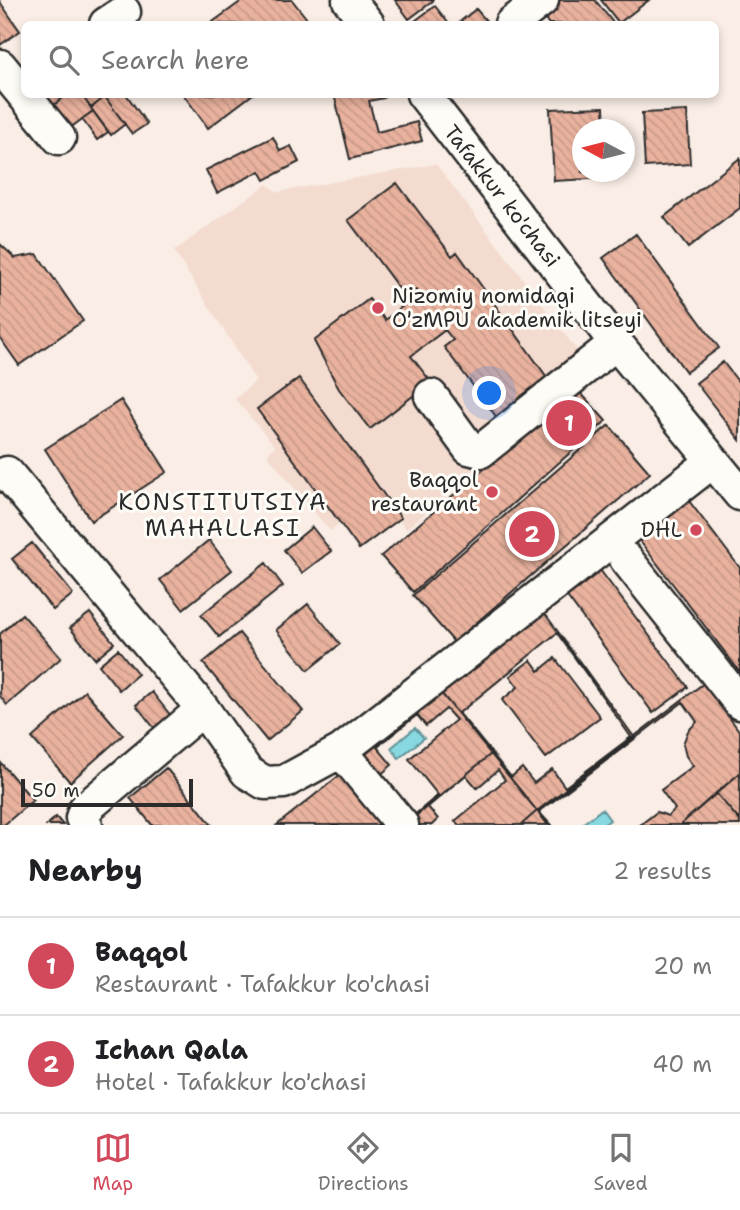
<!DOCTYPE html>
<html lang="en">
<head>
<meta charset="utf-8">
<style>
  body { margin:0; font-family:"Shantell Sans",sans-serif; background:#f2f2f2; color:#202124 }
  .compass { position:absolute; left:572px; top:119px; width:63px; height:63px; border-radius:50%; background:#fff; box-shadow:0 4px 10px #0003; rotate:277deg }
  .scale { position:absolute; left:21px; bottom:18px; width:172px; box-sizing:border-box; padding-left:7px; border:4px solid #2b2b2b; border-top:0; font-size:19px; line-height:24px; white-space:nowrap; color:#2b2b2b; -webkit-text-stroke:5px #fdfcf7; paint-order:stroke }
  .you { position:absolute; left:490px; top:394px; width:24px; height:24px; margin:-18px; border:5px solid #fff; border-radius:50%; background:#1a73e8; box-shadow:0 0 0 10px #1a73e833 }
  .badge { display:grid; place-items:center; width:46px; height:46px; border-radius:50%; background:#d1495b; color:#fff; font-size:23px; font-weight:700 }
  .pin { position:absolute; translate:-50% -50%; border:4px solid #fff; box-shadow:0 2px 7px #0006 }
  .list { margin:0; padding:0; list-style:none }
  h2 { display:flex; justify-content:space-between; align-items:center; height:91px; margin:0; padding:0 28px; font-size:30px }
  h2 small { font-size:23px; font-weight:400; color:#757577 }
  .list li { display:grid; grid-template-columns:46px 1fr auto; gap:21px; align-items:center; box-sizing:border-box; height:98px; padding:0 28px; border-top:2px solid #e0e0e0 }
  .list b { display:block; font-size:26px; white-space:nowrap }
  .list p { margin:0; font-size:23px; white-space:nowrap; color:#757577 }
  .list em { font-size:23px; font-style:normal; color:#757577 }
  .icon { flex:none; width:38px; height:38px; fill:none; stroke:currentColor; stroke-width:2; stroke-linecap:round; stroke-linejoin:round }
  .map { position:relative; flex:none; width:740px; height:825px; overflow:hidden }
  .search { position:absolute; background:#fff; box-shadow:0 4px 10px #0003; left:21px; right:21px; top:21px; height:77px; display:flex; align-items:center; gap:18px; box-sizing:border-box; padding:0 24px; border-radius:10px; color:#757577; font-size:26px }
  .sheet { height:287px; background:#fff }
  nav { display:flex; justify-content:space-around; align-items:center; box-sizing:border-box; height:98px; border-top:2px solid #e0e0e0; background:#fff; font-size:19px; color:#757577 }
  nav a { display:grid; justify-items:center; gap:4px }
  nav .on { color:#d1495b }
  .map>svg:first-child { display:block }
  .built { fill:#f4dbd0 }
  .water { fill:#87d8e0; stroke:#629398; stroke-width:2 }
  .building { fill:url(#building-back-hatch); stroke:#2b2b2b; stroke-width:2; fill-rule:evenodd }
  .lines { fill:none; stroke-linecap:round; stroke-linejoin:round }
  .minor-casing { stroke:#2b2b2b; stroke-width:37 }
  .minor { stroke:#fdfcf7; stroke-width:32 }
  .poi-dot { fill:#d1495b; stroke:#fdfcf7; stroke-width:2.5 }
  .labels { text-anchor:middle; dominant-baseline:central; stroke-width:6; stroke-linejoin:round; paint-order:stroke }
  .street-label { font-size:21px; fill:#2b2b2b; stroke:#fdfcf7 }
  .poi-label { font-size:21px; fill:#2b2b2b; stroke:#fdfcf7; text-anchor:end }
  .neighbourhood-label { font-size:23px; letter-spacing:2px; fill:#2b2b2b; stroke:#fdfcf7 }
</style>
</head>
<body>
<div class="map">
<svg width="740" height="825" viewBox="0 0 740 825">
  <defs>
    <pattern id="building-back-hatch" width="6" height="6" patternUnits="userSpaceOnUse" patternTransform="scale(1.75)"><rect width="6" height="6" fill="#e9b29e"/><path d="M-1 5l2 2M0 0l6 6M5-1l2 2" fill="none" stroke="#c89988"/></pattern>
  </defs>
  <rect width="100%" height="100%" fill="#f9ede5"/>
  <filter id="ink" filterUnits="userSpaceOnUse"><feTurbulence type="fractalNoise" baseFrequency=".0143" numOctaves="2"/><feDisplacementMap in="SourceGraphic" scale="14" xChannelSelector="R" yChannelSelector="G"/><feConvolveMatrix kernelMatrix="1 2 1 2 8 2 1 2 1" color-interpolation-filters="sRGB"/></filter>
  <g filter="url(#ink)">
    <path class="built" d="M 436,164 L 595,374 L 406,529 L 380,491 L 330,531 L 267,455 L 275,446 L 235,399 L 256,381 L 174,251 L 267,184 L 277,192 Z"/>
    <path class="water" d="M 415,728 L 424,738 L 399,758 L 391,748 Z
      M 602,809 L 610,820 L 603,825 L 581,825 Z"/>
    <path class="building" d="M 243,0 L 292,0 L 311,24 L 210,24 Z
      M 395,0 L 433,0 L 433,1 L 409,19 Z
      M 559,0 L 595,0 L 614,24 L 549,24 L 541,14 Z
      M 601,0 L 649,0 L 619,23 Z
      M 0,2 L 20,31 L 0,45 Z
      M 435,6 L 449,24 L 413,24 L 412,23 Z
      M 476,9 L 489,24 L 457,24 Z
      M 40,94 L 68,94 L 46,111 Z
      M 68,94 L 81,94 L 93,111 L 66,131 L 49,109 Z
      M 81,94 L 104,94 L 105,97 L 91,108 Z
      M 109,94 L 126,94 L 147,124 L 132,134 L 105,97 Z
      M 183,94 L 253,94 L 208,128 Z
      M 334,94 L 383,94 L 384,98 L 369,101 L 377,132 L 417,122 L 422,141 L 350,159 Z
      M 105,97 L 125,124 L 111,135 L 91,108 Z
      M 604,107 L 605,130 L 582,130 L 582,172 L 607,172 L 607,178 L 554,181 L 550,109 Z
      M 93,111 L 108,132 L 97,140 L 82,119 Z
      M 687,111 L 690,164 L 645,167 L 642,113 Z
      M 273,137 L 280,151 L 291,146 L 299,162 L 265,180 L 260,171 L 217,193 L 206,170 Z
      M 740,158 L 740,208 L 688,248 L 664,217 Z
      M 397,183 L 452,256 L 457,252 L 549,380 L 498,419 L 444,347 L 453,340 L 445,330 L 411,356 L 431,382 L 370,429 L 339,389 L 314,341 L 369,299 L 385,320 L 418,294 L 416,290 L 406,298 L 348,220 Z
      M 636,234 L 719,348 L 686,372 L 603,258 Z
      M 0,244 L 15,258 L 37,254 L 83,321 L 19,365 L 0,338 Z
      M 723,362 L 740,384 L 740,440 L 696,383 Z
      M 299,378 L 401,518 L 359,549 L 257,409 Z
      M 578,390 L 606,421 L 413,592 L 381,556 Z
      M 121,400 L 167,472 L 91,521 L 45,449 Z
      M 609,425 L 650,473 L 454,642 L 413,595 Z
      M 686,497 L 740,568 L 740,672 L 636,536 Z
      M 312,527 L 331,551 L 302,573 L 284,550 Z
      M 209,540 L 232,570 L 183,609 L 160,580 Z
      M 32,543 L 73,594 L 53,610 L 12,559 Z
      M 266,563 L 283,586 L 219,637 L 201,615 Z
      M 597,566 L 688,687 L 653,713 L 563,591 Z
      M 308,604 L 340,644 L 308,670 L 276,630 Z
      M 543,611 L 634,737 L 537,811 L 441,693 ZM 557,633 L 631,737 L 565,787 L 552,769 L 534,783 L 522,768 L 511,777 L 459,713 Z
      M 90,613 L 114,643 L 95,659 L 70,628 Z
      M 22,614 L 61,658 L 7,705 L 0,696 L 0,634 Z
      M 239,633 L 303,711 L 267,741 L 203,663 Z
      M 118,649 L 138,674 L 119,690 L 99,665 Z
      M 555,658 L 600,717 L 546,758 L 502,700 L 518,687 L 510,676 L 531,660 L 539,671 Z
      M 704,683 L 740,732 L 740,773 L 680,825 L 640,825 L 657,812 L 668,816 L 675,809 L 661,790 L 693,766 L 686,756 L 683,744 L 688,731 L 697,722 L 683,702 L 539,812 L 551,825 L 548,825 L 537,811 Z
      M 85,691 L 123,735 L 70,782 L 32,738 Z
      M 152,692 L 175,721 L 159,734 L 136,705 Z
      M 441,693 L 491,754 L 412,819 L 361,758 ZM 446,709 L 456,720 L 409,759 L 438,795 L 412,817 L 378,777 L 392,765 L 377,747 L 417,715 L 426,726 Z
      M 491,754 L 537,811 L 521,825 L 459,825 L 455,821 L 505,780 L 498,770 L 477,788 L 466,775 L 428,807 L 438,819 L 432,825 L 417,825 L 412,819 Z
      M 0,762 L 33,800 L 4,825 L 0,825 Z
      M 166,768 L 212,825 L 152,825 L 130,798 Z
      M 345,771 L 389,825 L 277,825 Z
      M 740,773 L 740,821 L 716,793 Z
      M 716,793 L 740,821 L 740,825 L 680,825 Z
      M 537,811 L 548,825 L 521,825 Z
      M 56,817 L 63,825 L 47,825 Z"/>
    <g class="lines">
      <defs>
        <path id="minor" d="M 349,0 L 368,24
          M 106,24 L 124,12
          M 511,24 L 542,0
          M 0,66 L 59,138
          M 423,94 L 616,343 L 740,494
          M 431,396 L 469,448 L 481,451 L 616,343
          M 7,473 L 203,709 L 247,772 L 265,783 L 284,782 L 341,751 L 713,461
          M 626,559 L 740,703
          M 341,751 L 402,825
          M 86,825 L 82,818 L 85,809 L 203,709"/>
      </defs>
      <use href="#minor" class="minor-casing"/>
      <use href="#minor" class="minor"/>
    </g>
  </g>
  <g class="poi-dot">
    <circle cx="378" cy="308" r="7"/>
    <circle cx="492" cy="492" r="7"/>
    <circle cx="696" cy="530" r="7"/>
  </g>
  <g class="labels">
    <g class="street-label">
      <text transform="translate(502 196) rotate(52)">Tafakkur ko'chasi</text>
    </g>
    <g class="poi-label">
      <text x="392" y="296" text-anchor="start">Nizomiy nomidagi<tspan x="392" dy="24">O'zMPU akademik litseyi</tspan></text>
      <text x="478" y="480">Baqqol<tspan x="478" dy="24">restaurant</tspan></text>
      <text x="682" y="530">DHL</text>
    </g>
    <g class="neighbourhood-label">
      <text x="223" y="502">KONSTITUTSIYA<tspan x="223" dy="26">MAHALLASI</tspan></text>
    </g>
  </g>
</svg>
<svg class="compass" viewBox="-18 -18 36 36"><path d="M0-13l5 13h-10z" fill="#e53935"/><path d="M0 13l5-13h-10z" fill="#757577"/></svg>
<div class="scale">50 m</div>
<div class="you"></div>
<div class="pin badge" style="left:569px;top:423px">1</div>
<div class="pin badge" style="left:532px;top:534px">2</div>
<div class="search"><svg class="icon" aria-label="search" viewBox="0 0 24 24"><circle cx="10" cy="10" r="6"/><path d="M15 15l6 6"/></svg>Search here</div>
</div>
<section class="sheet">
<h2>Nearby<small>2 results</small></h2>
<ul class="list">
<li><span class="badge">1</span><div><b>Baqqol</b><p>Restaurant · Tafakkur ko'chasi</p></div><em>20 m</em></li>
<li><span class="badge">2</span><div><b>Ichan Qala</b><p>Hotel · Tafakkur ko'chasi</p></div><em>40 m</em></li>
</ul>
</section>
<nav>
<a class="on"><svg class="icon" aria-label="map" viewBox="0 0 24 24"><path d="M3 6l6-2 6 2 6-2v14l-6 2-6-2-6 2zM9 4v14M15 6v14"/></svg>Map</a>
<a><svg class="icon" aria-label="directions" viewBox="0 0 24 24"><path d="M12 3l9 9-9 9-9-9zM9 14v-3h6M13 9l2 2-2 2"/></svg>Directions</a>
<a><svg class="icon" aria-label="saved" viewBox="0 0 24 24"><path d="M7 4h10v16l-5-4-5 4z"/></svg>Saved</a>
</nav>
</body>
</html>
